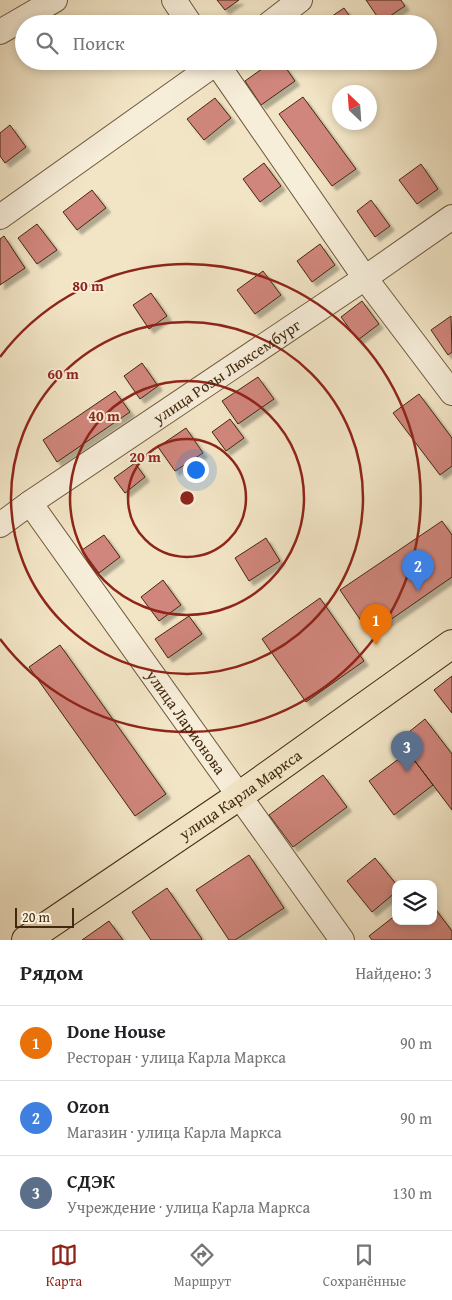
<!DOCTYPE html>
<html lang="ru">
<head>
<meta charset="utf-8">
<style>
  body { margin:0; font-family:"Gentium Book Plus",serif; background:#f2f2f2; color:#202124 }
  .controls { position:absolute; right:15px; bottom:15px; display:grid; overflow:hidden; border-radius:10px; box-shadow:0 2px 8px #0003 }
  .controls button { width:45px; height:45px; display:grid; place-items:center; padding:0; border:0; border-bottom:1px solid #e0e0e0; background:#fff; color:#202124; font:25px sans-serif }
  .compass { position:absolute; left:332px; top:85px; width:45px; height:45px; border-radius:50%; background:#fff; box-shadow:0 2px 8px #0003; rotate:335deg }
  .scale { position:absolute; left:15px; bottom:12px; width:59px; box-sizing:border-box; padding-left:5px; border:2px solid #42280f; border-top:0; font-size:14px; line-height:18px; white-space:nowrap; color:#42280f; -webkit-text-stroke:4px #f7eeda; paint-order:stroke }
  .you { position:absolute; left:195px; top:469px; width:18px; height:18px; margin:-12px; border:4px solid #fff; border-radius:50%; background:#1a73e8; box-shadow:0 0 0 8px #1a73e833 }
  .badge { display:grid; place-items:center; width:32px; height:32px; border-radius:50%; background:#8f2418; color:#fff; font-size:16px; font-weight:700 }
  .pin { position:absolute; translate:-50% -41px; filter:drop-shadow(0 1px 2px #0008) }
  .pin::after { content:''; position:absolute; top:26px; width:18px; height:15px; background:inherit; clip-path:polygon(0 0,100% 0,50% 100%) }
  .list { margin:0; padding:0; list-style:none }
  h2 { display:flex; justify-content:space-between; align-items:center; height:65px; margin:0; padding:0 20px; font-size:21px }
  h2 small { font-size:16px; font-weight:400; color:#757577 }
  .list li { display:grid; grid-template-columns:32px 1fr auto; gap:15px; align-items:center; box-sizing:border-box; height:75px; padding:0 20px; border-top:1px solid #e0e0e0 }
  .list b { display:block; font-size:19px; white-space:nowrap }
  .list p { margin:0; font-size:16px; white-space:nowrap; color:#757577 }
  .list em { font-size:16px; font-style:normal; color:#757577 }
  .icon { flex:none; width:28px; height:28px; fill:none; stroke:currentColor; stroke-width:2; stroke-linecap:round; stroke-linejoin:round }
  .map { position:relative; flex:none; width:452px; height:940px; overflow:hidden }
  .search { position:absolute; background:#fff; box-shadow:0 2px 8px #0003; left:15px; right:15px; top:15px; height:55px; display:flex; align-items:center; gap:12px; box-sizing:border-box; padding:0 18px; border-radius:28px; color:#757577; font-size:19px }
  .sheet { height:290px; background:#fff }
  nav { display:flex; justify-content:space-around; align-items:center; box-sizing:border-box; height:70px; border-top:1px solid #e0e0e0; background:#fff; font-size:14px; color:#757577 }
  nav a { display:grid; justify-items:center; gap:2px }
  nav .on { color:#8f2418 }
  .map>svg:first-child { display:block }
  .building { fill:#d0867c; stroke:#42280f; filter:url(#shadow) }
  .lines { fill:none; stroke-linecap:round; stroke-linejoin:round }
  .minor-casing { stroke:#6e573d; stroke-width:26 }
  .major-casing { stroke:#42280f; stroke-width:30 }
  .minor { stroke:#f7eeda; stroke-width:24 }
  .major { stroke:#f2e5c6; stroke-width:28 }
  .ring { fill:none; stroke:#8f2418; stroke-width:2.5 }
  .labels { text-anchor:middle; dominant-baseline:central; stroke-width:4; stroke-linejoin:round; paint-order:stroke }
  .street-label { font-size:16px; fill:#42280f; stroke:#f7eeda }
  .centre { fill:#8f2418; stroke:#f7eeda; stroke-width:2.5 }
  .ring-label { font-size:15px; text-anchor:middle; font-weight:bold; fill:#8f2418; stroke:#f7eeda; stroke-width:4; stroke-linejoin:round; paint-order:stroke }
</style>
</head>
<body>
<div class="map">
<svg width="452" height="940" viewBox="0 0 452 940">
  <defs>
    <filter id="shadow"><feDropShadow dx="4.5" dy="4.5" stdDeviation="1" flood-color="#0004"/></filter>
  </defs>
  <rect width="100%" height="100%" fill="#f2e5c6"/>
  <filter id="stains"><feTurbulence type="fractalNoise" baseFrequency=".004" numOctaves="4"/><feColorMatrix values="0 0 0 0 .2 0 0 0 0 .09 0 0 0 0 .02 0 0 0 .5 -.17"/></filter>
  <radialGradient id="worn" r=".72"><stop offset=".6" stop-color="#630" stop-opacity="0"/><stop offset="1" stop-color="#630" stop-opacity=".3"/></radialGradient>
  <path class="building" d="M 217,0 L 239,0 L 225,10 Z
    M 366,0 L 401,0 L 405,6 L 381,22 Z
    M 344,8 L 355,24 L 322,24 L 322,23 Z
    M 273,61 L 281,61 L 295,81 L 261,105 L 245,81 Z
    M 303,97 L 356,169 L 332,186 L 279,114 Z
    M 215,98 L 231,118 L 204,140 L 187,119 Z
    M 10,125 L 26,147 L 5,163 L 0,156 L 0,133 Z
    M 264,163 L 281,186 L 260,202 L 243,179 Z
    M 421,164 L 438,189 L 417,204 L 399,180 Z
    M 92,190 L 106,208 L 77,230 L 63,212 Z
    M 371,200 L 390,226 L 375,237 L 357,211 Z
    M 37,224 L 57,250 L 37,264 L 18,238 Z
    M 4,236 L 25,268 L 0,285 L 0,239 Z
    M 320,244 L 335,265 L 312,282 L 297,261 Z
    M 263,271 L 281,295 L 255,314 L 237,290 Z
    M 151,293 L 167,316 L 149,329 L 133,305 Z
    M 362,301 L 379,324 L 358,340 L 341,317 Z
    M 451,316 L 452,352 L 448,355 L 431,330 Z
    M 142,363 L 158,386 L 140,399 L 124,376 Z
    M 258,377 L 274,399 L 238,424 L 222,401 Z
    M 115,391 L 130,412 L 57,462 L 43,440 Z
    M 419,394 L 452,438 L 452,466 L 440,475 L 393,413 Z
    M 230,419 L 244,438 L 226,451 L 212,432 Z
    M 186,428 L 203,453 L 175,471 L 158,447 Z
    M 135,463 L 145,477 L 125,493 L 114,478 Z
    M 442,521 L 452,535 L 452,577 L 370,634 L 340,590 Z
    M 104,535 L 120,557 L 99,573 L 82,550 Z
    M 266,538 L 280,561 L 249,581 L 235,558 Z
    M 163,580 L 181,605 L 159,621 L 141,597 Z
    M 320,598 L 364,661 L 306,702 L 262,639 Z
    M 189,616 L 202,634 L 168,658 L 155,639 Z
    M 60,645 L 166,794 L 135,816 L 29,667 Z
    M 452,676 L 452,713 L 434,690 Z
    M 425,719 L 452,754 L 452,810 L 399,740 Z
    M 408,752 L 433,785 L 394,815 L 369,781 Z
    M 323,775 L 347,807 L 293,847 L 269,815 Z
    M 249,855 L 284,908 L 235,940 L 229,940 L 196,890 Z
    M 375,858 L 396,884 L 396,892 L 372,912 L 347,881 Z
    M 167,888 L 202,939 L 201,940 L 151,940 L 132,912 Z
    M 433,906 L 452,931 L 452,940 L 372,940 L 369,936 L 396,915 L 396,921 L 433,921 Z
    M 109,921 L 123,940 L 82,940 Z"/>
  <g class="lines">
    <defs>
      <g id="minor">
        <path d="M 174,0 L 190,24"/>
        <path d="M 269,24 L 300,0"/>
        <path d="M 0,32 L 55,0"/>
        <path d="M 215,61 L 365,278 L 452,393"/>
        <path d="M 0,217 L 219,61"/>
        <path id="s1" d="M 30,503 L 342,940"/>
        <path id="s2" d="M 0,525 L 30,503 L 365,278 L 452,217"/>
      </g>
      <g id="major">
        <path id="s3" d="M 26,940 L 239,796 L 452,644"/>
      </g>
    </defs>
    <use href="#minor" class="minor-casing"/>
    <use href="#major" class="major-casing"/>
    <use href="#minor" class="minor"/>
    <use href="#major" class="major"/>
  </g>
  <g class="ring">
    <circle cx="187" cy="498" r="59"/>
    <circle cx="187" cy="498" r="117"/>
    <circle cx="187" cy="498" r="176"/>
    <path d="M0 357A234 234 0 1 1 0 639"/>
  </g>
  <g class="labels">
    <g class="street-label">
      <text stroke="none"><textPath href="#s2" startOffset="274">улица Розы Люксембург</textPath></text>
      <text stroke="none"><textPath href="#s1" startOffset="269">улица Ларионова</textPath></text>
      <text stroke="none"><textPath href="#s3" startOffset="259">улица Карла Маркса</textPath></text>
    </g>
  </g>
  <circle cx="187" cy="498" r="8" class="centre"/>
  <g class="ring-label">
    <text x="88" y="291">80 m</text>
    <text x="63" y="379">60 m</text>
    <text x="104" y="421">40 m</text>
    <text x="145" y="462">20 m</text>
  </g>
  <rect width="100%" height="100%" filter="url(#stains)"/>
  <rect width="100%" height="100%" fill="url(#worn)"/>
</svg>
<div class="controls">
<button><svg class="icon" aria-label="layers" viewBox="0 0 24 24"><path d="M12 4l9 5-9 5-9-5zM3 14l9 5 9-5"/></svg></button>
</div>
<svg class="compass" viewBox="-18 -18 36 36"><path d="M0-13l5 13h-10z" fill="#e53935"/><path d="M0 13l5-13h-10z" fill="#757577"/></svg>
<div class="scale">20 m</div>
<div class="you"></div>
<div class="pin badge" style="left:376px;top:645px;background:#e8710a">1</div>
<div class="pin badge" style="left:418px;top:591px;background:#3f7fe0">2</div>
<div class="pin badge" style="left:407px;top:772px;background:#5c6f8a">3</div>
<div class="search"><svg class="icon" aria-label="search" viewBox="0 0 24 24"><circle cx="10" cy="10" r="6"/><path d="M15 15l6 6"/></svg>Поиск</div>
</div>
<section class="sheet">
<h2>Рядом<small>Найдено: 3</small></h2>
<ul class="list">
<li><span class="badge" style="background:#e8710a">1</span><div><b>Done House</b><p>Ресторан · улица Карла Маркса</p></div><em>90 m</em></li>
<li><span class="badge" style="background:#3f7fe0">2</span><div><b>Ozon</b><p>Магазин · улица Карла Маркса</p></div><em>90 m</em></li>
<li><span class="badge" style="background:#5c6f8a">3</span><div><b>СДЭК</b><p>Учреждение · улица Карла Маркса</p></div><em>130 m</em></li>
</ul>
</section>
<nav>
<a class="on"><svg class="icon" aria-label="map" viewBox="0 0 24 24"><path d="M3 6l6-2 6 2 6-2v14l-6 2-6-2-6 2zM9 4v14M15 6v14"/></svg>Карта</a>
<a><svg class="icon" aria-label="directions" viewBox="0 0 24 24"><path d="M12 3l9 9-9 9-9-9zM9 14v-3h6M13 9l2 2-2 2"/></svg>Маршрут</a>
<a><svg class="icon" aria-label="saved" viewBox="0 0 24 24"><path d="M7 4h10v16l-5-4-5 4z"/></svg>Сохранённые</a>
</nav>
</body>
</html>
